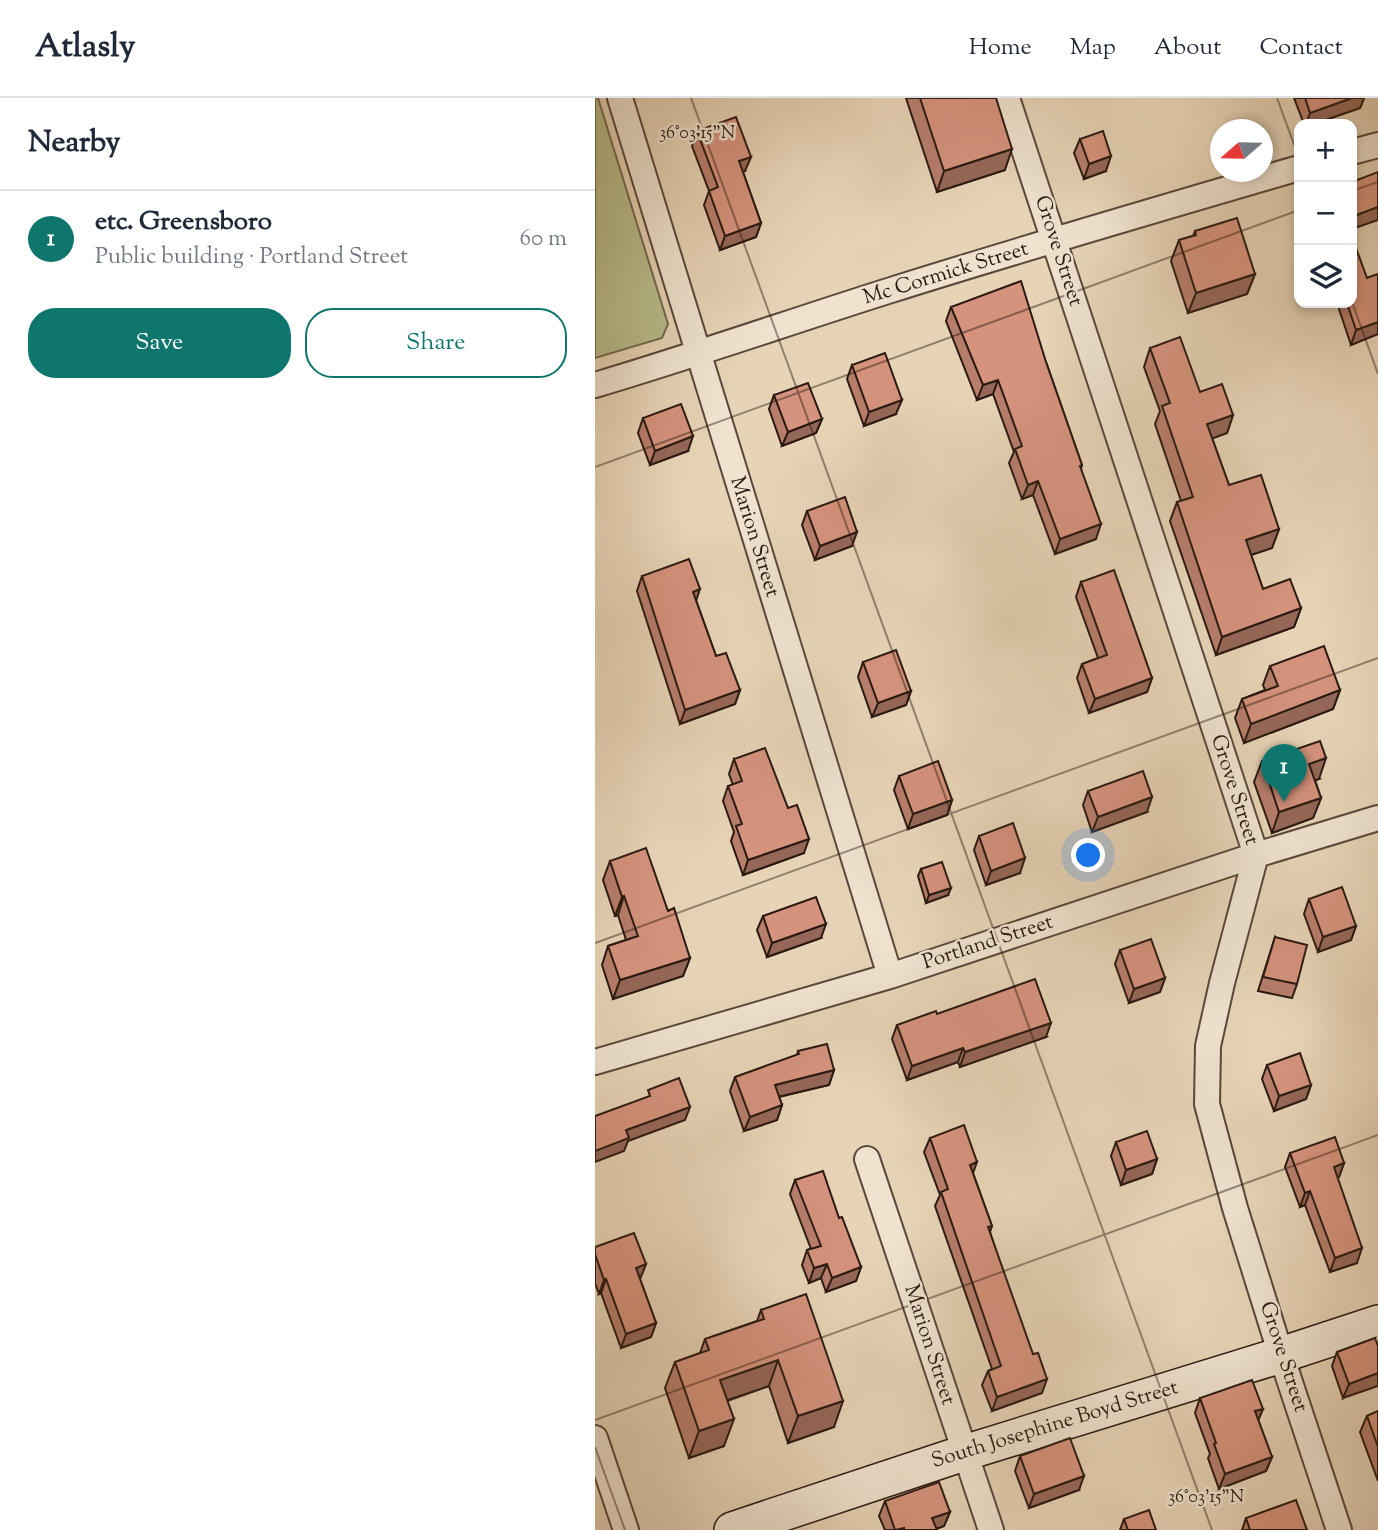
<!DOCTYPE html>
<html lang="en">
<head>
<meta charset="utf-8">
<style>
  body { margin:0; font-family:"Sorts Mill Goudy",serif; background:#f2f2f3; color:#1f2937 }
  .controls { position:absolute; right:21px; top:21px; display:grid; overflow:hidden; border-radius:14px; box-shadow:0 4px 10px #0003 }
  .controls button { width:63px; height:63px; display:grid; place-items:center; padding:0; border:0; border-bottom:2px solid #e0e1e3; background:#fff; color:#1f2937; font:35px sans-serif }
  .compass { position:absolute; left:615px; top:21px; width:63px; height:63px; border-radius:50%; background:#fff; box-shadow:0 4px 10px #0003; rotate:250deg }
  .you { position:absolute; left:494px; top:758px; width:24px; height:24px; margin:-18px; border:5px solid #fff; border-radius:50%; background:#1a73e8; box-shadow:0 0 0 10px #1a73e833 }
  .badge { display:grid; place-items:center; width:46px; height:46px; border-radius:50%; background:#0f766e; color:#fff; font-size:23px; font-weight:700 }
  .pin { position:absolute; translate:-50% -58px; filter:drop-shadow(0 2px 4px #0008) }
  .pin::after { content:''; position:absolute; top:37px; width:24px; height:21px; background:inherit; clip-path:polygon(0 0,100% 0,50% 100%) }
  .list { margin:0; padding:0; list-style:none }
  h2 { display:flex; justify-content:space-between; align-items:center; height:91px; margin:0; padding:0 28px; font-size:30px }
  h2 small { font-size:23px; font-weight:400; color:#747a83 }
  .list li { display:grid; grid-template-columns:46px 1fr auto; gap:21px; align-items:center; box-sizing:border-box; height:98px; padding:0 28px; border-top:2px solid #e0e1e3 }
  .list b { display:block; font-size:26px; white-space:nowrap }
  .list p { margin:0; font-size:23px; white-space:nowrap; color:#747a83 }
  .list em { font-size:23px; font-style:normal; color:#747a83 }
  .actions { display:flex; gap:14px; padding:21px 28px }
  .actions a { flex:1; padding:16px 0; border:2px solid #0f766e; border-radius:28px; text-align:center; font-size:24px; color:#0f766e }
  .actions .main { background:#0f766e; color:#fff }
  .icon { flex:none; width:38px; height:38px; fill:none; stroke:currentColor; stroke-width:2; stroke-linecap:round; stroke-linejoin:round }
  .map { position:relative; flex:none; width:783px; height:1432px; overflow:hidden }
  header { display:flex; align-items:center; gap:42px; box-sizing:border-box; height:98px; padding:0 35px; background:#fff; border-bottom:2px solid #e0e1e3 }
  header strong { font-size:33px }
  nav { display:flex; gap:38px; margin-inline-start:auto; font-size:24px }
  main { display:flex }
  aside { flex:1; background:#fff }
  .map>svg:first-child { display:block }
  .green { fill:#b8bc8d; stroke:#726a4f; stroke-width:2 }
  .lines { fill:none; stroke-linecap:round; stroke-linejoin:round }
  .minor-casing { stroke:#5a483a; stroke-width:28 }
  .secondary-casing { stroke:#2b1911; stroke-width:38 }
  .minor { stroke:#efe3d0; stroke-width:24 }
  .secondary { stroke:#efe3d0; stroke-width:35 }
  .wall { fill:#b77e6c; stroke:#2b1911; stroke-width:2 }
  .shaded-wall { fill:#956758; stroke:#2b1911; stroke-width:2 }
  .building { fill:#d5937d; stroke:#2b1911; stroke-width:2 }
  .ticks { fill:none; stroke:#2b1911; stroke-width:2; stroke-opacity:0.45 }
  .labels { text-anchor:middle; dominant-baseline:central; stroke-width:5; stroke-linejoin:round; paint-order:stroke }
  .street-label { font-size:21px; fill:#2b1911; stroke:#efe3d0 }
  .ticks-label { font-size:18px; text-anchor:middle; fill:#2b1911; stroke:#efe3d0; stroke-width:5; stroke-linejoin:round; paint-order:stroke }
</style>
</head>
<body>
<header>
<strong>Atlasly</strong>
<nav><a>Home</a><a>Map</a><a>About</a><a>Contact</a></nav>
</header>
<main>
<aside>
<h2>Nearby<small></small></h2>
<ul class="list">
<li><span class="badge">1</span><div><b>etc. Greensboro</b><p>Public building · Portland Street</p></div><em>60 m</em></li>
</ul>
<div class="actions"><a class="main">Save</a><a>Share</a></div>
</aside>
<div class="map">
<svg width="783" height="1432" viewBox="0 0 783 1432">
  <rect width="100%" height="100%" fill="#e7d4b7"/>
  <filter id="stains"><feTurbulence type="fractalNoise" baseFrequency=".00286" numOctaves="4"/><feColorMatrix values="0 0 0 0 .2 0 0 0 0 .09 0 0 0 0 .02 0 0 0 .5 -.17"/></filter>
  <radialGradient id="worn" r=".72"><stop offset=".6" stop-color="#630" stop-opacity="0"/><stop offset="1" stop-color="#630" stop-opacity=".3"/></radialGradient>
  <path class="green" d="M 0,0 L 3,0 L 73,226 L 67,240 L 0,260 Z"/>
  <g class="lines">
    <defs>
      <path id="minor" d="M 25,0 L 295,878
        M 412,0 L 661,757 L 627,885 L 613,948 L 612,1006 L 640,1110 L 686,1257 L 744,1432
        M 757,54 L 783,47
        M 0,287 C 98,258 195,224 293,193 C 429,150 567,110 704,70
        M 0,964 L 295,878 L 661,757 L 783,720
        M 272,1061 L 396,1432
        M 0,1340 L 31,1432"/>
      <path id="secondary" d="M 137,1432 L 369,1355 L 686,1257 L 783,1225"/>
    </defs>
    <use href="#minor" class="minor-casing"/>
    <use href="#secondary" class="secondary-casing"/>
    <use href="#minor" class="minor"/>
    <use href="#secondary" class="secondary"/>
  </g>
  <path class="wall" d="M 311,0 L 401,0 L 410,72 L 342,94 Z
    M 699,0 L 769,0 L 765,10 L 719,26 L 709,26 Z
    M 102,33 L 150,73 L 148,74 L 166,125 L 161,139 L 125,152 L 109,107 L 114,93 L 97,48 Z
    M 485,41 L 511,73 L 489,81 L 479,55 Z
    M 600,133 L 660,176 L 652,196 L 593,215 L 576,163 L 584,142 L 598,138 Z
    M 783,176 L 783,236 L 756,247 L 742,205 L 757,205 L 772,180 Z
    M 356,209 L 451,264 L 487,367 L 486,371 L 501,441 L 460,456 L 438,397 L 427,401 L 414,365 L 419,354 L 398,296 L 382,302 L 351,223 Z
    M 555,250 L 605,294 L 638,317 L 632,335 L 617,340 L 634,387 L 684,431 L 677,450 L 656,457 L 668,491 L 706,510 L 699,529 L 621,557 L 575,423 L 582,404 L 586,403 L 560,326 L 565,313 L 549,269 Z
    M 257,267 L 301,316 L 269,328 L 252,281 Z
    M 179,297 L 227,321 L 221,335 L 187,348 L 174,311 Z
    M 48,320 L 93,353 L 55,367 L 43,335 Z
    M 212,413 L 257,448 L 220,462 L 207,427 Z
    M 47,478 L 101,502 L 121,558 L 145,592 L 140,606 L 85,626 L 42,493 Z
    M 486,484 L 557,580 L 552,594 L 494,615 L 482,580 L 487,566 L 503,560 L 481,499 Z
    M 268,564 L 316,593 L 311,607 L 277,619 L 263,579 Z
    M 675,568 L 745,592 L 738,611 L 649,645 L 640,620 L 647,601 L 670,592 L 668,587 Z
    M 139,661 L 209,755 L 148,777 L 136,743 L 139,734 L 128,703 L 133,688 L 138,687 L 134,676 Z
    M 667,663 L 724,681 L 720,682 L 726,700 L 718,720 L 677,735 L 659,684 Z
    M 304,678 L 357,702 L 352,717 L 313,731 L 299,692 Z
    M 493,693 L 552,714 L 497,734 L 488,707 Z
    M 384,738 L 425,775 L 391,787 L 379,752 Z
    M 15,763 L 73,813 L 95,860 L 88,878 L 18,901 L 7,867 L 13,848 L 31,842 L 23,817 L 20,818 L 8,782 Z
    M 326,771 L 353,797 L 331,805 L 323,778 Z
    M 714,801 L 761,828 L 756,842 L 723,854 L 709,816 Z
    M 168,818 L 226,840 L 172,859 L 162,832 Z
    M 680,839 L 702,886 L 697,900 L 663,893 Z
    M 525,852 L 570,880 L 565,894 L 534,905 L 520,866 Z
    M 342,916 L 451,939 L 365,969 L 363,964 L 312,982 L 297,941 L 302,927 Z
    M 203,953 L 239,972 L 234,987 L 184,999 L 187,1007 L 182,1022 L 149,1033 L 135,993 L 140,979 L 202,957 Z
    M 672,967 L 716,987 L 711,1001 L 679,1013 L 667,981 Z
    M 335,1040 L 378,1075 L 397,1128 L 395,1134 L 447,1295 L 397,1313 L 387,1287 L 393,1273 L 397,1271 L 340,1108 L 345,1097 L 329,1054 Z
    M 521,1044 L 562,1061 L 557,1076 L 526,1087 L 516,1058 Z
    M 695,1055 L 749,1065 L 744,1079 L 742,1080 L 762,1165 L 735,1174 L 710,1107 L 705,1109 L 690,1069 Z
    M 200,1082 L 244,1120 L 266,1169 L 261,1183 L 231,1194 L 226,1180 L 214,1185 L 207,1167 L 212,1152 L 216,1151 L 195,1096 Z
    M 0,1149 L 51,1166 L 45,1181 L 61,1225 L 56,1239 L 26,1250 L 6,1195 L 4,1196 L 0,1185 Z
    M 166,1212 L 239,1329 L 193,1345 L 174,1288 L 132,1303 L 129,1348 L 94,1360 L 70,1290 L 80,1264 L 105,1255 L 110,1241 L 162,1223 Z
    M 780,1240 L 748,1300 L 737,1268 L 742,1254 Z
    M 605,1300 L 668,1311 L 663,1322 L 677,1359 L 671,1373 L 624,1391 L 613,1360 L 615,1356 L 600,1315 Z
    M 783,1313 L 783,1383 L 765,1334 L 772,1318 Z
    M 425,1358 L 484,1392 L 434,1410 L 420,1373 Z
    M 290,1403 L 355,1414 L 349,1428 L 341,1431 L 342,1432 L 290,1432 L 284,1418 Z
    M 651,1420 L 712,1432 L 647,1432 Z
    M 529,1421 L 561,1432 L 525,1432 Z"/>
  <path class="shaded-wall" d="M 757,0 L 769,0 L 765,10 L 719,26 L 711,26 L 715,15 Z
    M 417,51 L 410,72 L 342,94 L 349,73 Z
    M 516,58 L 511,73 L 489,81 L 494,66 Z
    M 156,59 L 150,73 L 139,77 L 144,63 Z
    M 783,109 L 783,122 L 757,131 L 757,124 L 759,118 Z
    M 166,125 L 161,139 L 125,152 L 130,138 Z
    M 660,176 L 652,196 L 593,215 L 601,195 Z
    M 783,224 L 783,236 L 756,247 L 761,232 Z
    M 403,282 L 398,296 L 382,302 L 388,287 Z
    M 307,302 L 301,316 L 269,328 L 274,314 Z
    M 638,317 L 632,335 L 605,345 L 612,326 Z
    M 227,321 L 221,335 L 187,348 L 193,334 Z
    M 98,338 L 93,353 L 55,367 L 60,353 Z
    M 443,383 L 438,397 L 427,401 L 433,387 Z
    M 506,426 L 501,441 L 460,456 L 465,441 Z
    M 684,431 L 677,450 L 644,461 L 651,442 Z
    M 262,434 L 257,448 L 220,462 L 225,448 Z
    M 105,491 L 100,506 L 98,494 Z
    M 706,510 L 699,529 L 621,557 L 627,539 Z
    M 557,580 L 552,594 L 494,615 L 500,601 Z
    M 145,592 L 140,606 L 85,626 L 90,612 Z
    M 745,592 L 738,611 L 649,645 L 656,626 Z
    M 316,593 L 311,607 L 277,619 L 283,605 Z
    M 731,660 L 724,681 L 707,687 L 714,666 Z
    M 557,699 L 552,714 L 497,734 L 503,719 Z
    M 726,700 L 718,720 L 677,735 L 684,714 Z
    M 357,702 L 352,717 L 313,731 L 318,716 Z
    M 214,741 L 209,755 L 148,777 L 153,762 Z
    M 430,760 L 425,775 L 391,787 L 396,773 Z
    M 356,790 L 353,797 L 331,805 L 334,797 Z
    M 29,798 L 23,817 L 20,818 L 27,799 Z
    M 231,826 L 226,840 L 172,859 L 177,845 Z
    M 761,828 L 756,842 L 723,854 L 728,839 Z
    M 95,860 L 88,878 L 18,901 L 25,882 Z
    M 570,880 L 565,894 L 534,905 L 539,891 Z
    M 456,925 L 451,939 L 365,969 L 370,954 Z
    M 368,950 L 363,964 L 312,982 L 317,968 Z
    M 239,972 L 234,987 L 174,1001 L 180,987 Z
    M 716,987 L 711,1001 L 679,1013 L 684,998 Z
    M 187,1007 L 182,1022 L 149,1033 L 155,1019 Z
    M 95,1009 L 90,1022 L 33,1043 L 29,1053 L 0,1064 L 0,1053 L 31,1032 Z
    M 562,1061 L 557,1076 L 526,1087 L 531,1072 Z
    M 382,1064 L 377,1078 L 375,1067 Z
    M 749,1065 L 744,1079 L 733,1083 L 739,1069 Z
    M 715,1093 L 710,1107 L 705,1109 L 710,1095 Z
    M 767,1150 L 762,1165 L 735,1174 L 740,1160 Z
    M 51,1166 L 45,1181 L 41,1170 Z
    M 232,1166 L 226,1180 L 214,1185 L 219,1170 Z
    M 266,1169 L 261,1183 L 231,1194 L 237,1180 Z
    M 11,1181 L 6,1195 L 4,1196 L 9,1182 Z
    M 61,1225 L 56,1239 L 26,1250 L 31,1236 Z
    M 183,1262 L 174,1288 L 115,1308 L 125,1282 Z
    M 783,1275 L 783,1288 L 748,1300 L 754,1286 Z
    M 452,1281 L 447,1295 L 397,1313 L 402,1299 Z
    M 248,1303 L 239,1329 L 193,1345 L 203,1318 Z
    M 668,1311 L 662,1325 L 660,1313 Z
    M 139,1321 L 129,1348 L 94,1360 L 104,1333 Z
    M 677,1359 L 671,1373 L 624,1391 L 630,1376 Z
    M 489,1378 L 484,1392 L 434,1410 L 439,1396 Z
    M 355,1414 L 349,1428 L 338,1432 L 337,1420 Z"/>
  <path class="building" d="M 325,0 L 401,0 L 417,51 L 349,73 Z
    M 710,0 L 757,0 L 715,15 Z
    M 141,19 L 156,59 L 144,63 L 166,125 L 130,138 L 114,93 L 123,89 L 102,33 Z
    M 508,33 L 516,58 L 494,66 L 485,41 Z
    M 783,74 L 783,109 L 759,118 L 757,112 L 757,84 Z
    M 642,120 L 660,176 L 601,195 L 584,142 L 601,137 L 600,133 Z
    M 757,142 L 758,142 L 772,180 L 783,176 L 783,224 L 761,232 L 752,205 L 757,205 Z
    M 426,183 L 451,264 L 487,367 L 485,368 L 506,426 L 465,441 L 443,383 L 433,387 L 420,351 L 427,348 L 403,282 L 388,287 L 356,209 Z
    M 585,239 L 605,294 L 627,286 L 638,317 L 612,326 L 634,387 L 666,377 L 684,431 L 651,442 L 668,491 L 695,481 L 706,510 L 627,539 L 582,404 L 598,399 L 567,308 L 575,305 L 555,250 Z
    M 290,255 L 307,302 L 274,314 L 257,267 Z
    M 213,285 L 227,321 L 193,334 L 179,297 Z
    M 86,306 L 98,338 L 60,353 L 48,320 Z
    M 250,399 L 262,434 L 225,448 L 212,413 Z
    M 94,461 L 105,491 L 98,494 L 121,558 L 131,555 L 145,592 L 90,612 L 47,478 Z
    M 519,472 L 557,580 L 500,601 L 487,566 L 512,557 L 486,484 Z
    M 729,548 L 745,592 L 656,626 L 647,601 L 683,588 L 675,568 Z
    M 301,552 L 316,593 L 283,605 L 268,564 Z
    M 725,643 L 731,660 L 714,666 L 726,700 L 684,714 L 667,663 Z
    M 170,650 L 193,710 L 202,707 L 214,741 L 153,762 L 141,728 L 147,726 L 133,688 L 147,683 L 139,661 Z
    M 343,663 L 357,702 L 318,716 L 304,678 Z
    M 548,673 L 557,699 L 503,719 L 493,693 Z
    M 418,725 L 430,760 L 396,773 L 384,738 Z
    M 51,750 L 73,813 L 79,810 L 95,860 L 25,882 L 13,848 L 43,838 L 29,798 L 27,799 L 15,763 Z
    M 347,764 L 356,790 L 334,797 L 326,771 Z
    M 747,789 L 761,828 L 728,839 L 714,801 Z
    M 221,799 L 231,826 L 177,845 L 168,818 Z
    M 680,839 L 712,847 L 702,886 L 668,879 Z
    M 556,841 L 570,880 L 539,891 L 525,852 Z
    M 440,881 L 456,925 L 370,954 L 368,950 L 317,968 L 302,927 L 341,913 L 342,916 Z
    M 232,946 L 239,972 L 180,987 L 187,1007 L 155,1019 L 140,979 L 204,956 L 203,953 Z
    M 705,955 L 716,987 L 684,998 L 672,967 Z
    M 84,980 L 95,1009 L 31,1032 L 34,1040 L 0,1053 L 0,1018 L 55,998 L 53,992 Z
    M 369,1027 L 382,1064 L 375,1067 L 397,1128 L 393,1129 L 438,1256 L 443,1255 L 452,1281 L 402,1299 L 393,1273 L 406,1268 L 346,1094 L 353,1091 L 335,1040 Z
    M 552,1033 L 562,1061 L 531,1072 L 521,1044 Z
    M 740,1039 L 749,1065 L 739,1069 L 767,1150 L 740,1160 L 715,1093 L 710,1095 L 695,1055 Z
    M 228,1073 L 244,1120 L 247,1119 L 266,1169 L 237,1180 L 232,1166 L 219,1170 L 212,1152 L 226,1148 L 200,1082 Z
    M 39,1135 L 51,1166 L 41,1170 L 61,1225 L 31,1236 L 11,1181 L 9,1182 L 0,1156 L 0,1149 Z
    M 211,1196 L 248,1303 L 203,1318 L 183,1262 L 125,1282 L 139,1321 L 104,1333 L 80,1264 L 114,1252 L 110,1241 L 169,1221 L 166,1212 Z
    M 780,1240 L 783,1248 L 783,1275 L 754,1286 L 742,1254 Z
    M 657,1282 L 668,1311 L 660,1313 L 677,1359 L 630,1376 L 619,1346 L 621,1345 L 605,1300 Z
    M 783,1313 L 783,1349 L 772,1318 Z
    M 475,1340 L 489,1378 L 439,1396 L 425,1358 Z
    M 344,1384 L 355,1414 L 337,1420 L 342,1432 L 309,1432 L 309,1430 L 300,1432 L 290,1403 Z
    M 701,1402 L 712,1432 L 655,1432 L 651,1420 Z
    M 554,1412 L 561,1432 L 533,1432 L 529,1421 Z"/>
  <path class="ticks" d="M 96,0 L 617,1432M 682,0 L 704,60M 757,93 L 783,84M 757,204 L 783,276M 0,369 L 704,112M 0,845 L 783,560M 0,1322 L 783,1037M 0,1349 L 30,1432"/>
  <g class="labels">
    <g class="street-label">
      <text transform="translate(463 153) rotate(72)">Grove Street</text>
      <text transform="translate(351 176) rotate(-17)">Mc Cormick Street</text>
      <text transform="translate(159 439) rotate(73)">Marion Street</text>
      <text transform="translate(639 692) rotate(72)">Grove Street</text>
      <text transform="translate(393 845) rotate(-18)">Portland Street</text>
      <text transform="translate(334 1247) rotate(72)">Marion Street</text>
      <text transform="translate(688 1259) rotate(72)">Grove Street</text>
      <text transform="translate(460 1327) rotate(-17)">South Josephine Boyd Street</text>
    </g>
  </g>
  <g class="ticks-label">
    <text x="102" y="40">36°03'15"N</text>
    <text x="611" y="1404">36°03'15"N</text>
  </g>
  <rect width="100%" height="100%" filter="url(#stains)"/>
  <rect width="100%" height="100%" fill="url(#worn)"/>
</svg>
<div class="controls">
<button>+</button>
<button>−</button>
<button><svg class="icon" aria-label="layers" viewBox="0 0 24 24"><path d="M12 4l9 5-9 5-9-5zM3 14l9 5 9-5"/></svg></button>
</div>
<svg class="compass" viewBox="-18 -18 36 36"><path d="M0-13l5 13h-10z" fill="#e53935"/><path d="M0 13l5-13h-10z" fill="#747a83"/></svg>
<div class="you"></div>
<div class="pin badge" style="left:689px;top:704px">1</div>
</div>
</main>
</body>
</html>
